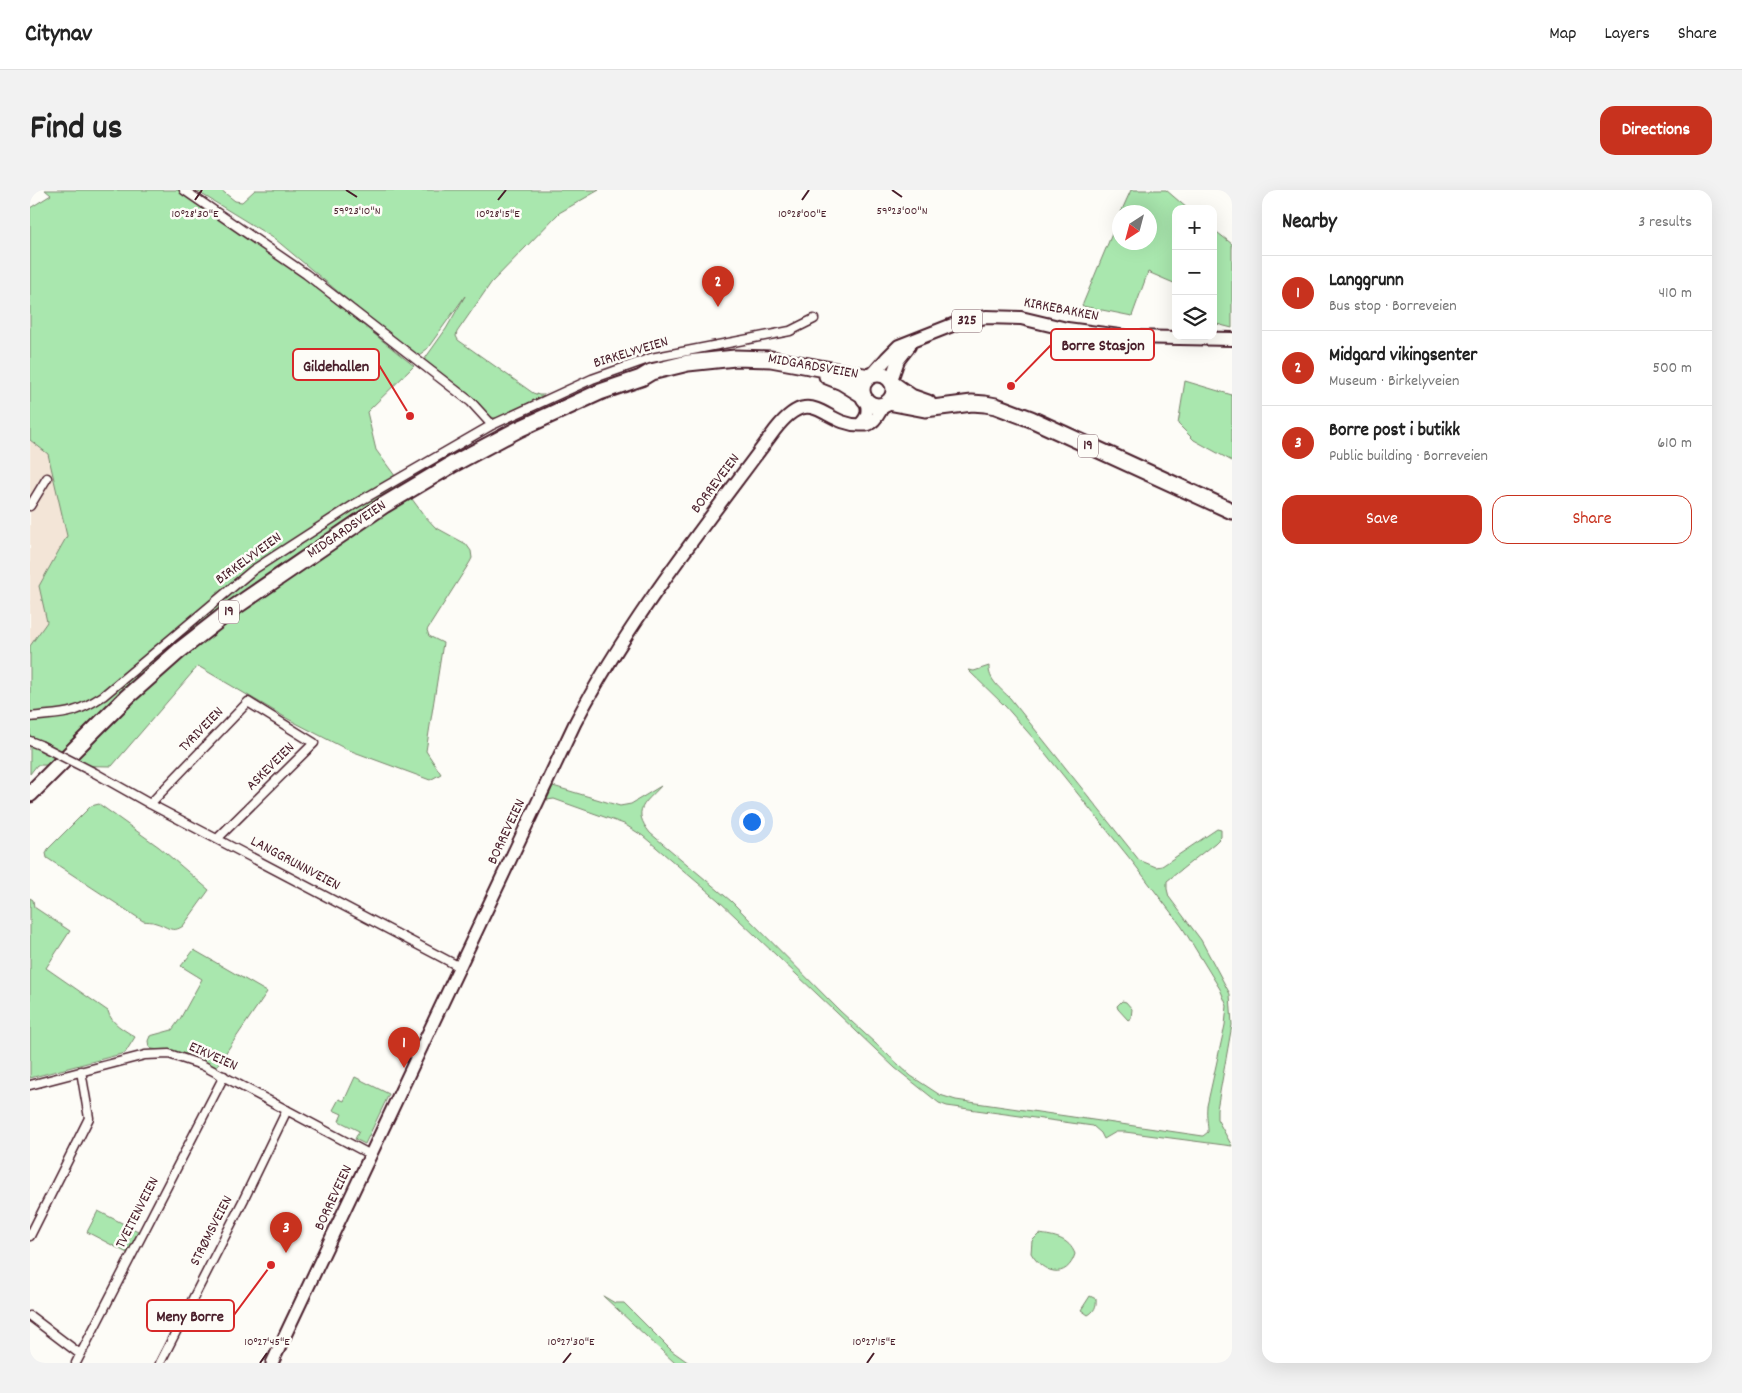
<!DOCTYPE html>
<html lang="en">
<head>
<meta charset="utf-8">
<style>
  body { margin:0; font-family:Dekko,sans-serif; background:#f2f2f2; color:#222 }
  .controls { position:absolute; right:15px; top:15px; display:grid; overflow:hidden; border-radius:10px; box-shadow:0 5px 20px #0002 }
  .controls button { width:45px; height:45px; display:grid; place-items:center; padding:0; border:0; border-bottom:1px solid #e0e0e0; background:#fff; color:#222; font:25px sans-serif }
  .compass { position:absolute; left:1082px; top:15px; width:45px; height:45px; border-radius:50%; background:#fff; box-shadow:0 5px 20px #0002; rotate:216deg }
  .you { position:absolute; left:721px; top:631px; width:18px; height:18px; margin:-12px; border:4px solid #fff; border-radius:50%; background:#1a73e8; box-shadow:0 0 0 8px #1a73e833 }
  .badge { display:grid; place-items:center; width:32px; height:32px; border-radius:50%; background:#c8321e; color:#fff; font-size:16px; font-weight:700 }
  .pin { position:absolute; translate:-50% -41px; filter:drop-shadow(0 1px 2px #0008) }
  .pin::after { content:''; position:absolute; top:26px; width:18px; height:15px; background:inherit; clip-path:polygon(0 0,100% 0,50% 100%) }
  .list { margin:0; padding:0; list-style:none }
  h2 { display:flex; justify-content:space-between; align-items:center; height:65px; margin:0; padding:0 20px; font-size:21px }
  h2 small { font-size:16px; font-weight:400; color:#767676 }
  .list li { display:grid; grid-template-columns:32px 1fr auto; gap:15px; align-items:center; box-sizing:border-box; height:75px; padding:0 20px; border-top:1px solid #e0e0e0 }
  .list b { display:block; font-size:19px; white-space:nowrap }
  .list p { margin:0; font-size:16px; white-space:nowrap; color:#767676 }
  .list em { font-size:16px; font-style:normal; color:#767676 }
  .actions { display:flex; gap:10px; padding:15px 20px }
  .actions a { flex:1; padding:11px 0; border:1px solid #c8321e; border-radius:15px; text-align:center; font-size:18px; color:#c8321e }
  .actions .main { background:#c8321e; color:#fff }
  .icon { flex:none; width:28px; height:28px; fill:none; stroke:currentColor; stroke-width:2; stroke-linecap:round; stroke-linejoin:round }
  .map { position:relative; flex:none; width:1202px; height:1173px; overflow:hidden; border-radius:15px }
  header { display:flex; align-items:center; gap:30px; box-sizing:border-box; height:70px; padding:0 25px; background:#fff; border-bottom:1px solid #e0e0e0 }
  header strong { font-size:24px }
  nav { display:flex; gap:28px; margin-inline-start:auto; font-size:18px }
  .intro { display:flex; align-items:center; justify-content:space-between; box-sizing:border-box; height:120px; padding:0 30px }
  h1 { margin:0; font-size:35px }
  .button { padding:12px 22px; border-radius:15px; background:#c8321e; color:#fff; font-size:18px; font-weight:700 }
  main { display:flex; gap:30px; padding:0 30px }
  aside { flex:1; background:#fff; border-radius:15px; box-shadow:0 5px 20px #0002 }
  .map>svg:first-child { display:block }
  .built { fill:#f3e5d7 }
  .green { fill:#a9e7ae; stroke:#7a836c }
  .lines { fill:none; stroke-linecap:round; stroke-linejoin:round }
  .street-casing { stroke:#4a1f2b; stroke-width:11 }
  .secondary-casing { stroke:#4a1f2b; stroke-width:15 }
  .primary-casing { stroke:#4a1f2b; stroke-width:16 }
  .highway-casing { stroke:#4a1f2b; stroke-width:19 }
  .street { stroke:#fdfcf7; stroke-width:8 }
  .secondary { stroke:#fdfcf7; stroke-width:11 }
  .primary { stroke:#fdfcf7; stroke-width:12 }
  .highway { stroke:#fdfcf7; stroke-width:15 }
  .street-bridge-casing { stroke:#4a1f2b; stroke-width:11; stroke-linecap:butt }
  .street-bridge { stroke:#fdfcf7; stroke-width:8 }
  .ticks { fill:none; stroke:#4a1f2b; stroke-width:2 }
  .labels { text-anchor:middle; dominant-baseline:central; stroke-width:5; stroke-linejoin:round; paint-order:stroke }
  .shield { fill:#fdfcf7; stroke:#806168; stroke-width:1 }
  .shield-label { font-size:14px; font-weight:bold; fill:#4a1f2b }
  .street-label { font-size:15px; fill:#4a1f2b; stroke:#fdfcf7 }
  .ticks-label { font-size:12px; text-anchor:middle; fill:#4a1f2b; stroke:#fdfcf7; stroke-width:5; stroke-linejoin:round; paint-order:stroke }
  .leader { fill:none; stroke:#d62828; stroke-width:2 }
  .callout-dot { fill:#d62828; stroke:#fdfcf7; stroke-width:2 }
  .callout { fill:#fdfcf7; stroke:#d62828; stroke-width:2 }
  .callout-label { font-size:16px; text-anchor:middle; font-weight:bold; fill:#4a1f2b }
</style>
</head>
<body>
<header>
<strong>Citynav</strong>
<nav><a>Map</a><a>Layers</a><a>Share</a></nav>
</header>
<div class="intro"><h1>Find us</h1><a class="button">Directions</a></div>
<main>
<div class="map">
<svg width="1202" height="1173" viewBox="0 0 1202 1173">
  <rect width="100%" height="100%" fill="#fdfcf7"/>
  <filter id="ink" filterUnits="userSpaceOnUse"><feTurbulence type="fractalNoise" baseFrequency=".02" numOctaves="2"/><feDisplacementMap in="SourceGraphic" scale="10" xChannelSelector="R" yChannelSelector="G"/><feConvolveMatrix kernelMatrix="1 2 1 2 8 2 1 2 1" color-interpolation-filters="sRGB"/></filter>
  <g filter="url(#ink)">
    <path class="built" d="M 0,250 L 18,264 L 37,346 L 9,396 L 17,432 L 0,456 Z"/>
    <path class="green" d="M 15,0 L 156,0 L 282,94 L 384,176 L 337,222 L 346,260 L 393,324 L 405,337 L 436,354 L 441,361 L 442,368 L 440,372 L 397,440 L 399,446 L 413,453 L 396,561 L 411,584 L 400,590 L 316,559 L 258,529 L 168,476 L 82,576 L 7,575 L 0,584 L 0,456 L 17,432 L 9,396 L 37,346 L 18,264 L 0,250 L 0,18 L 21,5 Z
      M 165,0 L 191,0 L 205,11 L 212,12 L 225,0 L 569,0 L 529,23 L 461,93 L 427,142 L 426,146 L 428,150 L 503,203 L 509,205 L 514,205 L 471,227 L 465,228 L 458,226 L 395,173 L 394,170 L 416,139 L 435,106 L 397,159 L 389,165 L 380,162 L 245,49 Z
      M 1101,0 L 1136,0 L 1158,19 L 1146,19 L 1146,94 L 1118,82 L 1102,126 L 1052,116 L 1089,27 L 1090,52 L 1120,52 L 1120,22 L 1091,22 Z
      M 1183,39 L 1202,54 L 1202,138 L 1183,133 Z
      M 1155,191 L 1202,205 L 1202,271 L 1164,250 L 1148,234 Z
      M 959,476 C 958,490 971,499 980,508 L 1109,670 L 1126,677 L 1132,676 L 1187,639 L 1191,640 L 1191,647 L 1185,653 L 1137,691 L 1137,699 L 1139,707 L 1171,750 L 1200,804 L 1202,835 L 1187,919 L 1187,929 L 1202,956 L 1095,942 L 1086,942 L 1074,949 L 1071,943 L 1063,936 L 917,916 L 909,913 L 865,878 L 688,710 L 613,646 L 594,634 L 524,609 L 517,610 L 523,596 L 590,616 L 601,614 L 631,596 C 615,614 601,619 620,643 L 701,711 L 810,821 L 881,886 L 910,905 L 926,910 L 1173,946 L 1178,942 C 1178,932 1176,927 1177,916 L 1195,835 L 1197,816 L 1190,799 L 1152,737 L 1105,675 L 1003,548 L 975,516 L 938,480 L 944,481 Z
      M 69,614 L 129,657 L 179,700 L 153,736 C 142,744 137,736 126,733 C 122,731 117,732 113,731 L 17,668 L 16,663 L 18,659 L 61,616 Z
      M 0,708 L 3,710 L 4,717 L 40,741 L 16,778 L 78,821 C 81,834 95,840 105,847 L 95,863 L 0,888 Z
      M 164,760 L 237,802 L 186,877 L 158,864 L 122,859 L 119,857 L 118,851 L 120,846 L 142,840 L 150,829 L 172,789 L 151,776 Z
      M 1092,811 L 1096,812 L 1102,819 L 1101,828 L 1098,830 L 1088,819 L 1087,816 Z
      M 325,887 L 359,904 L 335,954 L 325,949 L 329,941 L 309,931 L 312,924 L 303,920 L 309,909 L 314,911 Z
      M 68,1021 L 110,1042 L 99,1064 L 57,1042 Z
      M 1009,1044 C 1024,1046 1039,1048 1045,1064 C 1037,1091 1012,1083 1001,1063 L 1002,1051 Z
      M 573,1106 L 585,1113 L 594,1113 L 642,1161 L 659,1173 L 645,1173 Z
      M 1060,1106 L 1066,1109 C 1067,1116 1064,1122 1058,1125 L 1051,1120 Z"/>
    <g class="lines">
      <defs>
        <path id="street" d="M 154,0 L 276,84 L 441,212 L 462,235
          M 0,316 L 17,288
          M 0,527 C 34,523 42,526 73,506 L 223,380 L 325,314 L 462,235 L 562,189 L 621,168 L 760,141 L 784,129
          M 0,551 L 10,555
          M 65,583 L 120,614 L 430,777
          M 120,614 L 218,512 L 284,553 L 188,648
          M 0,895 L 115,865 L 139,864 L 172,875 L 341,965
          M 0,1046 L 59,928 L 51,881
          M 0,1126 L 50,1164
          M 46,1173 L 194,886
          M 130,1173 L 213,1011 L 257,920"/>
        <path id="secondary" d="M 829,235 C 838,227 838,221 836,210
          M 242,1173 L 545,533 C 600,428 675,335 745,240 C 782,192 793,235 830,235 C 834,235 837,236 841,233 C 847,229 851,221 854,214"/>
        <path id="primary" d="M 843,184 L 857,168 L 869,156 L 925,134 L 956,127 L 991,128 L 1037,139 L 1097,147 L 1202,149
          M 861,190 L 868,170 L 879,156"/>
        <path id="highway" d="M832 200a16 16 0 1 1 32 0a16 16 0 1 1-32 0Z
          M 797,186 L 812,192 L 833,205
          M 864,195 L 881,207 L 898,213
          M 858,212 L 895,219 L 942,213 L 955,214 L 966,216 L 1001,229 L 1202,321
          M 0,604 L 97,507 L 150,460 L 205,417 L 354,315 L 423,274 L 489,239 L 570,202 L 611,188 L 621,182 L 658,173 L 705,168 L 741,169 L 839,187"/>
      </defs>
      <use href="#street" class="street-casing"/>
      <use href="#secondary" class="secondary-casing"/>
      <use href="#primary" class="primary-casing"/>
      <use href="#highway" class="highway-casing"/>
      <use href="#street" class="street"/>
      <use href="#secondary" class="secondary"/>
      <use href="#primary" class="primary"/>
      <use href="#highway" class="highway"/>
      <defs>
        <path id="street-bridge" d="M 10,555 L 65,583"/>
      </defs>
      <use href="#street-bridge" class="street-bridge-casing"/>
      <use href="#street-bridge" class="street-bridge"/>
    </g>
  </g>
  <path class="ticks" d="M 316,0 L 327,7M 862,0 L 872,7M 165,10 L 172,0M 468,10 L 476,0M 772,10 L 779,0M 230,1173 L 237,1163M 533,1173 L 541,1163M 837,1173 L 844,1163"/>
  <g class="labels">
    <g class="shield">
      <rect x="922" y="119.5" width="30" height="23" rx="4"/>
      <rect x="1048" y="244.5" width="20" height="23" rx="4"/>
      <rect x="189" y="410.5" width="20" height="23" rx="4"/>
    </g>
    <g class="shield-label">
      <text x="937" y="131">325</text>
      <text x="1058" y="256">19</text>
      <text x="199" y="422">19</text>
    </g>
    <g class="street-label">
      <text transform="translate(1031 120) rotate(11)">KIRKEBAKKEN</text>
      <text transform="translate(601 163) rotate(-17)">BIRKELYVEIEN</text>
      <text transform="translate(783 177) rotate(10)">MIDGARDSVEIEN</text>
      <text transform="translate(686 294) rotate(-53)">BORREVEIEN</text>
      <text transform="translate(317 340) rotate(-34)">MIDGARDSVEIEN</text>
      <text transform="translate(219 369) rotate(-36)">BIRKELYVEIEN</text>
      <text transform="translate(172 540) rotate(-46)">TYRIVEIEN</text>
      <text transform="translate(241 577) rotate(-45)">ASKEVEIEN</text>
      <text transform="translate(477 642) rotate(-65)">BORREVEIEN</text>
      <text transform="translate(265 674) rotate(28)">LANGGRUNNVEIEN</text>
      <text transform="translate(183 867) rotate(24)">EIKVEIEN</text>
      <text transform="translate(304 1008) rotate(-65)">BORREVEIEN</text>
      <text transform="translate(108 1023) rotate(-63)">TVEITENVEIEN</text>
      <text transform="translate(182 1041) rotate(-63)">STRØMSVEIEN</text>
    </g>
  </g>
  <g class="ticks-label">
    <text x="327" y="24">59°23'10"N</text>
    <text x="872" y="24">59°23'00"N</text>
    <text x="468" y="27">10°28'15"E</text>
    <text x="165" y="27">10°28'30"E</text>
    <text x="772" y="27">10°28'00"E</text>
    <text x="237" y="1155">10°27'45"E</text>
    <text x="541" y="1155">10°27'30"E</text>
    <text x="844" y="1155">10°27'15"E</text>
  </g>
  <path class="leader" d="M981 196L1021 155M380 226L349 175M241 1075L204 1125"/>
  <g class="callout-dot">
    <circle cx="981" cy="196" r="5"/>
    <circle cx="380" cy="226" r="5"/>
    <circle cx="241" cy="1075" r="5"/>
  </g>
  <g class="callout">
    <rect x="1021" y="139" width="103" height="31" rx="5"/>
    <rect x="263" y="159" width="86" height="31" rx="5"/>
    <rect x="117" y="1110" width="87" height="31" rx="5"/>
  </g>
  <g class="callout-label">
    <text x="1073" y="160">Borre Stasjon</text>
    <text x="306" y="181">Gildehallen</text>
    <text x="160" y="1131">Meny Borre</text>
  </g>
</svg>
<div class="controls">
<button>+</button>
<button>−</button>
<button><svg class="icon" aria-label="layers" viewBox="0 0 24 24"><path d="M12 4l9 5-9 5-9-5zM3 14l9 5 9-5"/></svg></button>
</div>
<svg class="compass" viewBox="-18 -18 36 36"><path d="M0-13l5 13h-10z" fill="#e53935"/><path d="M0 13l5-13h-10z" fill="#767676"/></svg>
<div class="you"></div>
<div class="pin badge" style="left:374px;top:878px">1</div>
<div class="pin badge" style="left:688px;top:117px">2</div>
<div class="pin badge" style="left:256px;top:1063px">3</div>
</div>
<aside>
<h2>Nearby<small>3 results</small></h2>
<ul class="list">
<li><span class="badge">1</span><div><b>Langgrunn</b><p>Bus stop · Borreveien</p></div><em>410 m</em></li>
<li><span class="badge">2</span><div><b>Midgard vikingsenter</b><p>Museum · Birkelyveien</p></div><em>500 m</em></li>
<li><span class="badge">3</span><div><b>Borre post i butikk</b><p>Public building · Borreveien</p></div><em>610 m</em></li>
</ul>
<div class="actions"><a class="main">Save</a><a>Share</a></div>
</aside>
</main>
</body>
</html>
